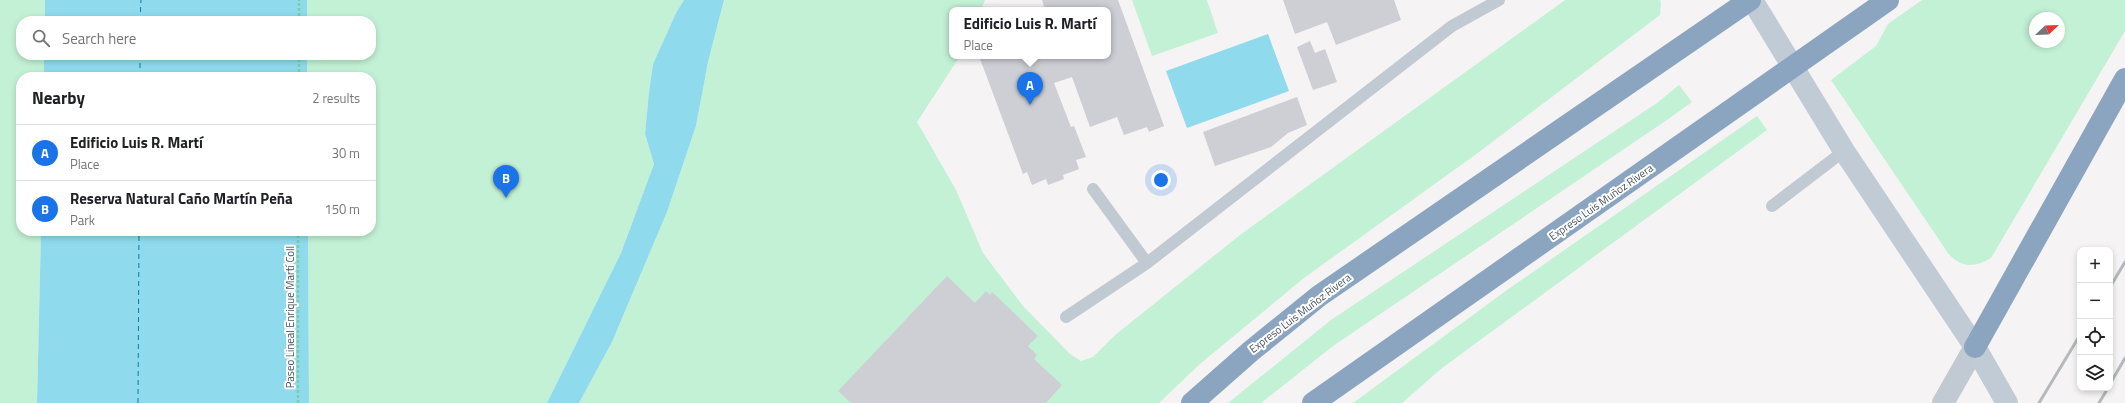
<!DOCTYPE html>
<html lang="en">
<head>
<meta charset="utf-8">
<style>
  body { margin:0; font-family:"Titillium Web",sans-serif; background:#f2f2f2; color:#202124 }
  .controls { position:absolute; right:12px; bottom:12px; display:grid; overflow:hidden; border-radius:8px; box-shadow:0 2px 6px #0003 }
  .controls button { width:36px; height:36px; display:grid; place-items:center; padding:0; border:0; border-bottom:1px solid #e0e0e0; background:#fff; color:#202124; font:20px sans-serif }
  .compass { position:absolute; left:2029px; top:12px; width:36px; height:36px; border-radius:50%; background:#fff; box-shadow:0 2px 6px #0003; rotate:67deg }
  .you { position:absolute; left:1161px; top:180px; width:14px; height:14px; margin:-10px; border:3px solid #fff; border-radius:50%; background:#1a73e8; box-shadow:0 0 0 6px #1a73e833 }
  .badge { display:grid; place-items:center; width:26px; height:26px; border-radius:50%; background:#1a73e8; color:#fff; font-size:13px; font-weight:700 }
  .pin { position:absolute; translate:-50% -33px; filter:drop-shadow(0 1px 2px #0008) }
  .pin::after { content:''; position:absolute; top:21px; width:14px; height:12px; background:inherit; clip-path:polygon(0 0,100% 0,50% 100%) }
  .popup { position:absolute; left:949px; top:7px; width:162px; height:52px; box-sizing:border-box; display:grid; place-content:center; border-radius:8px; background:#fff; filter:drop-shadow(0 1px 3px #0005); font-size:13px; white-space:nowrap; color:#757577 }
  .popup b { font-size:15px; color:#202124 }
  .popup::after { content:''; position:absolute; left:50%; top:100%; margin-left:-8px; border:8px solid transparent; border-top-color:#fff }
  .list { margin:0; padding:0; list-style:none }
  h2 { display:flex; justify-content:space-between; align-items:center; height:52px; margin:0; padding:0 16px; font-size:17px }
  h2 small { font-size:13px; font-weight:400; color:#757577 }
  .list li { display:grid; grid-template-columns:26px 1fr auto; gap:12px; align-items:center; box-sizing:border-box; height:56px; padding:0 16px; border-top:1px solid #e0e0e0 }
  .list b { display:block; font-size:15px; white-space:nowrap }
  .list p { margin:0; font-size:13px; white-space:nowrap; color:#757577 }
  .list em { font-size:13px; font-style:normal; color:#757577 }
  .icon { flex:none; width:22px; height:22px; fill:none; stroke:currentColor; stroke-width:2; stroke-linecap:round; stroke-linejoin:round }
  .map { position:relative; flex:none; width:2125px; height:403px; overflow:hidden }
  .search { position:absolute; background:#fff; box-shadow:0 2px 6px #0003; left:16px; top:16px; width:360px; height:44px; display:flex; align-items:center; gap:10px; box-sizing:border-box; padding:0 14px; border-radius:16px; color:#757577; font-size:15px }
  .panel { position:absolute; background:#fff; box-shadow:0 2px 6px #0003; left:16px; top:72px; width:360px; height:164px; border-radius:16px }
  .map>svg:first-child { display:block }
  .green { fill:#c3f1d5; fill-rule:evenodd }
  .water { fill:#90daee }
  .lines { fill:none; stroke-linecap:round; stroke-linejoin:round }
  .ferry { stroke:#0c7c9b; stroke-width:1; stroke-dasharray:5 4; stroke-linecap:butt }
  .building { fill:#cdcfd5 }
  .path { stroke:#7ad0a6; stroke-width:2.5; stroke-dasharray:3 2; stroke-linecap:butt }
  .lane { stroke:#c1cad2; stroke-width:12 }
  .street { stroke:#c1cad2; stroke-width:22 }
  .secondary { stroke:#c1cbd6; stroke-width:22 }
  .highway { stroke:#8ba5c1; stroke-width:22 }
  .rail { stroke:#b5b8bd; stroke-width:3 }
  .labels { text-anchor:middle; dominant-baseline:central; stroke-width:4; stroke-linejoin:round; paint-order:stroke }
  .street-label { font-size:11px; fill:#4a5661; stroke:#fff }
</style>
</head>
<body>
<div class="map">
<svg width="2125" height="403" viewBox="0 0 2125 403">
  <rect width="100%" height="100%" fill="#f5f3f3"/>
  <path class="green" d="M 0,0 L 45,0 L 45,21 L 21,21 L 21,55 L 44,55 L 44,77 L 21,77 L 21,231 L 41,231 L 37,403 L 0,403 Z
    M 307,0 L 684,0 L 676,13 L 653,64 L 649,92 L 645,134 L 654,164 L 621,253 L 547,403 L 309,403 L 308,231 L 371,231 L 371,77 L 307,77 L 307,55 L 371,55 L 371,21 L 307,21 Z
    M 724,0 L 985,0 L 981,10 L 952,10 L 952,56 L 960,56 L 917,122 L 956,190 L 983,253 L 1023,306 L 1070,354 L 1081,361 L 1093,357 L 1114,336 L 1240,235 L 1565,0 L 1660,0 L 1661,3 L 1660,15 L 1475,155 L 1304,278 L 1201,363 L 1159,403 L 579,403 L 612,342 L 667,212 L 696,126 L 708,62 Z
    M 1132,0 L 1207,0 L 1218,33 L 1152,56 Z
    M 1922,0 L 2125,0 L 2125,31 L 1991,258 C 1974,268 1961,268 1948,253 L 1831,80 L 1876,46 L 1888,24 ZM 2035,18 L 2059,18 L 2059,42 L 2035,42 Z
    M 1679,85 L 1692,102 L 1667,120 L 1333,346 L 1261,403 L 1228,403 L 1331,320 L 1657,103 Z
    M 1757,116 L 1767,130 L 1442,368 L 1402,403 L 1353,403 L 1507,290 Z"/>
  <path class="water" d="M 45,0 L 307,0 L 307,21 L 45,21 Z
    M 684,0 L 724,0 L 708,62 L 696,126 L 667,212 L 612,342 L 579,403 L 547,403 L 621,253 L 654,164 L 645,134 L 649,92 L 653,64 L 676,13 Z
    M 1268,34 L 1289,91 L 1187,128 L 1166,71 Z
    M 44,55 L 307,55 L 307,77 L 44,77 Z
    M 41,231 L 308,231 L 309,403 L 37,403 Z"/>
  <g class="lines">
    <path class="ferry" d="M 140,21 L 141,0
      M 140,77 L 140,55
      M 138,403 L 139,231"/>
  </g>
  <path class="building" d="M 1042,0 L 1118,0 L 1164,126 L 1149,132 L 1147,127 L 1124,135 L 1117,117 L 1090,127 L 1072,77 L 1054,83 L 1071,127 L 1074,126 L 1086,157 L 1076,160 L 1079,169 L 1063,175 L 1064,179 L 1048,185 L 1046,179 L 1032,185 L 1027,172 L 1023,174 L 979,56 L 1108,56 L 1108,10 L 1045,10 Z
    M 1283,0 L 1394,0 L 1401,20 L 1336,45 L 1327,22 L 1295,34 Z
    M 1310,41 L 1315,53 L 1325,49 L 1337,82 L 1313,90 L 1297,47 Z
    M 1297,97 L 1307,125 L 1288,133 L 1271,147 L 1215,166 L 1203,132 Z
    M 947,276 L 975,303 L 986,291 L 990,295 L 992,292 L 1038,336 L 1028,346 L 1037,355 L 1034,359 L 1062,385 L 1046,403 L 851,403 L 838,391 Z"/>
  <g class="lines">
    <path class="path" d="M 299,21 L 299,0
      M 299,77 L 299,55
      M 298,403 L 298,231"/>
    <path class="lane" d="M 1093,189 L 1147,263
      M 1772,206 L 1844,151
      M 1066,317 L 1147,263 L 1452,26 L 1499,0"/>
    <path class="street" d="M 1943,403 L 1975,347"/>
    <path class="secondary" d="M 1752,0 L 1844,151 L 1975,347 L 2007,403"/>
    <path class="highway" d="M 1975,347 L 2125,79
      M 1192,403 L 1251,351 L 1319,296 L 1750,0
      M 1313,403 L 1888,0"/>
    <path class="rail" d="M 2110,287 L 2125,262
      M 2110,384 L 2125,358
      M 2039,403 L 2080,335
      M 2099,403 L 2108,388"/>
  </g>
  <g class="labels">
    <g class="street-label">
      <text transform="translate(1601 202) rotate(-35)">Expreso Luis Muñoz Rivera</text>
      <text transform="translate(1300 313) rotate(-37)">Expreso Luis Muñoz Rivera</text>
      <text transform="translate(290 317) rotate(-90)">Paseo Lineal Enrique Martí Coll</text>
    </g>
  </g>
</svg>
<div class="controls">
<button>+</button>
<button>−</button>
<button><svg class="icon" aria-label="locate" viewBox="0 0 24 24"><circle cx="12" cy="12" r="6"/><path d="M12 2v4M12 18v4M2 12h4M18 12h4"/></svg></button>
<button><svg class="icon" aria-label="layers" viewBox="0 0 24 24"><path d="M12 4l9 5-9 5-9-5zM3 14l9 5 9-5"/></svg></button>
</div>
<svg class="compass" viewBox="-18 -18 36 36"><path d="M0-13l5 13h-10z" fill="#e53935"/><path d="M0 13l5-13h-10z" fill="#757577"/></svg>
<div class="you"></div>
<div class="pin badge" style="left:1030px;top:105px">A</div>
<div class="popup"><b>Edificio Luis R. Martí</b>Place</div>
<div class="pin badge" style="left:506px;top:198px">B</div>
<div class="search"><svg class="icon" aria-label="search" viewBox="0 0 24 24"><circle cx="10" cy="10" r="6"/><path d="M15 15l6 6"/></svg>Search here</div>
<section class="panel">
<h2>Nearby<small>2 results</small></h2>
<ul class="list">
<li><span class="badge">A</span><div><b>Edificio Luis R. Martí</b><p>Place</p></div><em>30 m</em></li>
<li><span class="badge">B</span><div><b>Reserva Natural Caño Martín Peña</b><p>Park</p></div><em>150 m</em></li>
</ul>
</section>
</div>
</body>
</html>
